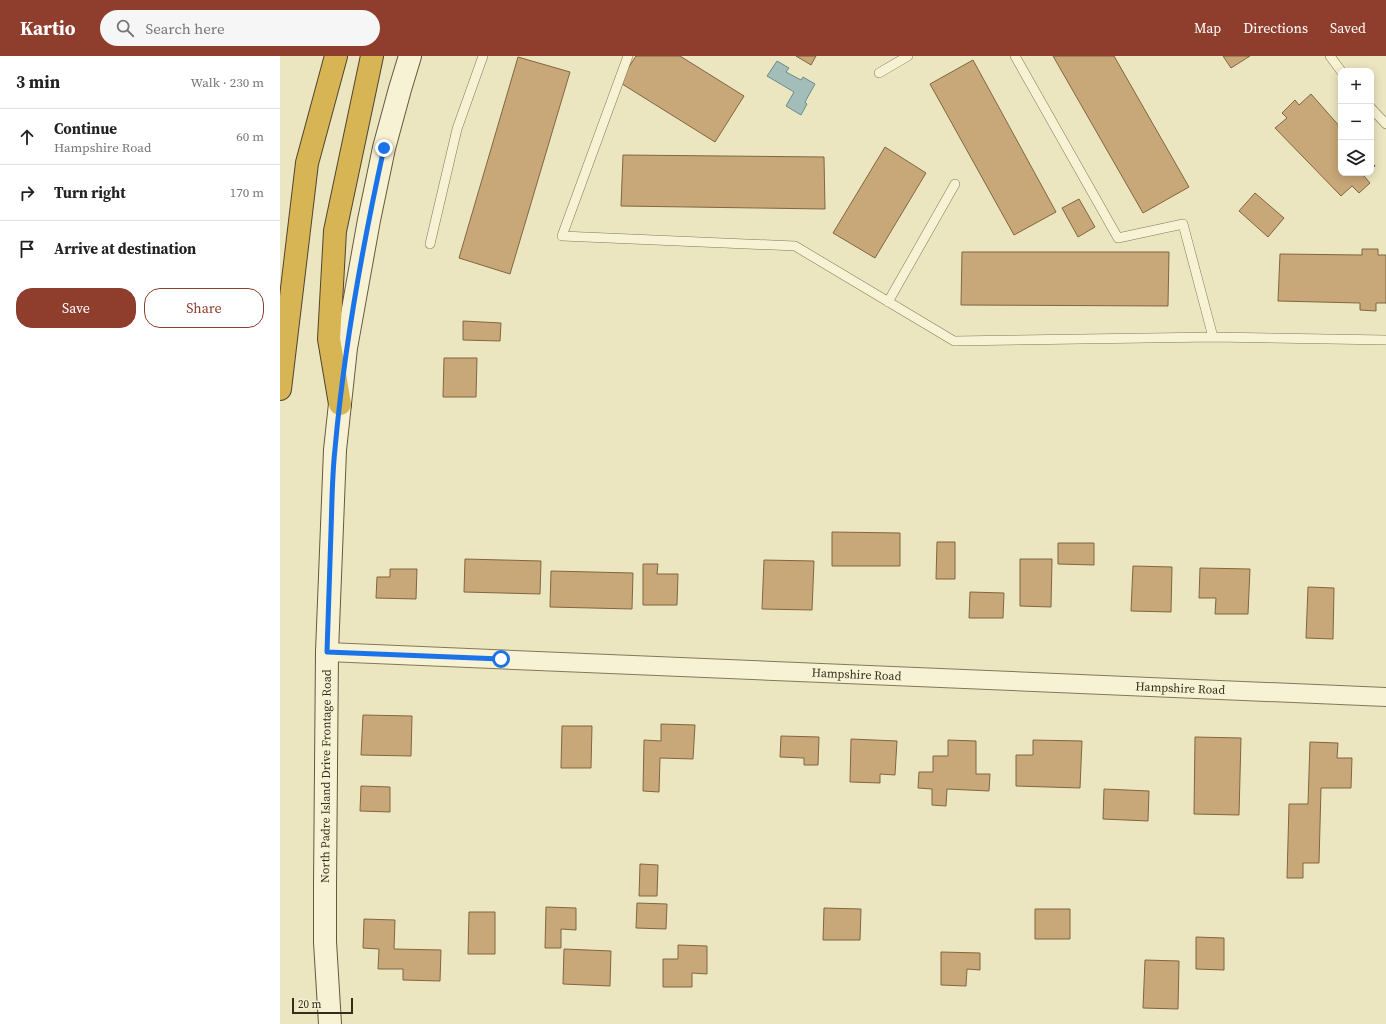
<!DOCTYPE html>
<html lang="en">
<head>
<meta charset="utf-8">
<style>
  body { margin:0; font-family:"Source Serif 4",serif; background:#f6f6f6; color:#222 }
  .controls { position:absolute; right:12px; top:12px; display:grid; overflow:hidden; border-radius:8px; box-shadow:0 2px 10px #0003 }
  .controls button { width:36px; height:36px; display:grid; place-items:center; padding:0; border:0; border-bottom:1px solid #e0e0e0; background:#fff; color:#222; font:20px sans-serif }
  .scale { position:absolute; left:12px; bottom:10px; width:61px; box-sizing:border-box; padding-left:4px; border:2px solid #342c1d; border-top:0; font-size:11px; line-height:14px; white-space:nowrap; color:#342c1d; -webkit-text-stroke:3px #f3efd0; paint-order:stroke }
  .stop { position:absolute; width:12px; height:12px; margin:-9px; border:3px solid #1a73e8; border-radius:50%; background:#fff }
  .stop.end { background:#1a73e8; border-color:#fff; box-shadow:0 1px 4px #0008 }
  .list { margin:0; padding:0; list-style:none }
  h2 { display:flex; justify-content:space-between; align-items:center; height:52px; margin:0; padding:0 16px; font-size:17px }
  h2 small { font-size:13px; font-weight:400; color:#767676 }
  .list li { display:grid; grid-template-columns:26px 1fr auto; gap:12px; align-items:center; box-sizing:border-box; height:56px; padding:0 16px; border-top:1px solid #e0e0e0 }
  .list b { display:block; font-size:15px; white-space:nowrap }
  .list p { margin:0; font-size:13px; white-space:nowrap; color:#767676 }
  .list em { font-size:13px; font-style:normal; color:#767676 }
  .actions { display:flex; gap:8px; padding:12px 16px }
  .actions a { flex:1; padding:9px 0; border:1px solid #8f3d2c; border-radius:16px; text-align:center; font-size:14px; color:#8f3d2c }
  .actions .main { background:#8f3d2c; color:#fff }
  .icon { flex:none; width:22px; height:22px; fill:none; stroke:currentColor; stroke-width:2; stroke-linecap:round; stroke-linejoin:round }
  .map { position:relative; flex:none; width:1106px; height:968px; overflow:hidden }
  header { display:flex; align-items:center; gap:24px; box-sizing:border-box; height:56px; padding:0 20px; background:#8f3d2c; color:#fff }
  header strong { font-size:19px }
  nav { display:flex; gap:22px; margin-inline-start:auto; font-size:14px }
  .search { width:280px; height:36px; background:#f6f6f6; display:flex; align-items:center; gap:10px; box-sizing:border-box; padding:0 14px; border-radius:22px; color:#767676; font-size:15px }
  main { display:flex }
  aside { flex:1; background:#fff }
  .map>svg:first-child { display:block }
  .water { fill:#a3beba; stroke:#6b8b88 }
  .building { fill:#c8a778; stroke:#816640 }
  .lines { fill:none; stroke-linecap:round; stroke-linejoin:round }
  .service-casing { stroke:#837759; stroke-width:10 }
  .minor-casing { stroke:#837759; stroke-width:20 }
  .secondary-casing { stroke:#65583d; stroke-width:24 }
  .motorway-casing { stroke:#51442e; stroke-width:24 }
  .service { stroke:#f7f2d3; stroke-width:9 }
  .minor { stroke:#f7f2d3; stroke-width:18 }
  .secondary { stroke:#f7f2d3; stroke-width:22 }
  .motorway { stroke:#d7b554; stroke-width:22 }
  .route { stroke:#1a73e8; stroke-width:5 }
  .labels { text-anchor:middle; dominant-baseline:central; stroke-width:3; stroke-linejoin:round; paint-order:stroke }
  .street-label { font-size:12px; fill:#342c1d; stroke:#f3efd0 }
</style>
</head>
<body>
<header>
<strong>Kartio</strong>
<div class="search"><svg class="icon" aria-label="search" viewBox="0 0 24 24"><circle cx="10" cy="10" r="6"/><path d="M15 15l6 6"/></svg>Search here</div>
<nav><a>Map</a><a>Directions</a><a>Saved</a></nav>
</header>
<main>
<aside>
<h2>3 min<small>Walk · 230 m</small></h2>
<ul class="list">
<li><svg class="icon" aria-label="ahead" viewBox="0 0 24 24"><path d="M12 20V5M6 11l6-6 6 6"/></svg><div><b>Continue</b><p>Hampshire Road</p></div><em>60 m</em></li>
<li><svg class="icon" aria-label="right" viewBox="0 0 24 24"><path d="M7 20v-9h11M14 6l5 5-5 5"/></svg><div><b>Turn right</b></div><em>170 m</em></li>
<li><svg class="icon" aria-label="arrive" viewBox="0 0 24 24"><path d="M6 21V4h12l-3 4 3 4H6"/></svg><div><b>Arrive at destination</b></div></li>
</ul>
<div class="actions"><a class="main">Save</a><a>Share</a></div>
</aside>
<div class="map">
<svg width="1106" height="968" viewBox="0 0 1106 968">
  <rect width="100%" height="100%" fill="#ebe6c0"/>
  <path class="water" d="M 497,5 L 509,12 L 506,16 L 521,24 L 523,21 L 535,28 L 525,46 L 527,48 L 521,59 L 506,50 L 514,36 L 487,20 Z"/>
  <path class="building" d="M 356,0 L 400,0 L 464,40 L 435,86 L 339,26 Z
    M 516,0 L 536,0 L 531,9 Z
    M 773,0 L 834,0 L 909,131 L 863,157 Z
    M 943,0 L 970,0 L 951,12 Z
    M 238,1 L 290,16 L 230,218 L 179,202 Z
    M 693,4 L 776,156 L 734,179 L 650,28 Z
    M 1031,38 L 1061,72 L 1061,117 L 1088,117 L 1084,120 L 1090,127 L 1079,137 L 1072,130 L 1061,140 L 995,72 L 1007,62 L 1002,57 L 1015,44 L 1019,49 Z
    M 605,91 L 646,117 L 595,202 L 553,177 Z
    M 343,99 L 544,101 L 545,153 L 341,150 Z
    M 1091,105 L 1095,110 L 1091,114 Z
    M 975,137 L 1004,162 L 988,181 L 959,155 Z
    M 799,143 L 815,171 L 798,181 L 782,152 Z
    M 1082,193 L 1098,193 L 1098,199 L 1106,199 L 1106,247 L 1096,247 L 1096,255 L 1080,254 L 1080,247 L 998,245 L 1000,198 L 1082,199 Z
    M 682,196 L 889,196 L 888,250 L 681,249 Z
    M 183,265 L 221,267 L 220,285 L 183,284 Z
    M 164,302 L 197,302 L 196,341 L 163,341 Z
    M 552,476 L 620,477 L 620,510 L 552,510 Z
    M 657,486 L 675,486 L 675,523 L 656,523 Z
    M 778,487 L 814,487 L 814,509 L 778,508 Z
    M 185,503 L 261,505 L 260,538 L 184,536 Z
    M 740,503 L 772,503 L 771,551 L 740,550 Z
    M 484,504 L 534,505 L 532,554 L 482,553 Z
    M 363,508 L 378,508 L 377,518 L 398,518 L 397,549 L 363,549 Z
    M 853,510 L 892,511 L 891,556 L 851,555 Z
    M 920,512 L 970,513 L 968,558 L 935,558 L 936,542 L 919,542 Z
    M 110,513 L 137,513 L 136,543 L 96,542 L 97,521 L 110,521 Z
    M 271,515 L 353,517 L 352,553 L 270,551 Z
    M 1028,531 L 1054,532 L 1053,583 L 1026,582 Z
    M 690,536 L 724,537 L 723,562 L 689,562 Z
    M 83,659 L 132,660 L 131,700 L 81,699 Z
    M 381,668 L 415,669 L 413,703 L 380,702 L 379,736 L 363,735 L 364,684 L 381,685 Z
    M 282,670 L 312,670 L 311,712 L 281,712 Z
    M 501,680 L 539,681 L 538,709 L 524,709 L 524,702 L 500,701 Z
    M 915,681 L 961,682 L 959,759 L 914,758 Z
    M 571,683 L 617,685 L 615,719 L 600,718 L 600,727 L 570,726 Z
    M 668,684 L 696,685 L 696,718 L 710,718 L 709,735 L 667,733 L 666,750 L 652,749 L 652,733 L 638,732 L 639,716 L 653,716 L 653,700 L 668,700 Z
    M 753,684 L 802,685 L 800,732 L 736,730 L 736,699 L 753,699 Z
    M 1030,686 L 1058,687 L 1057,702 L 1072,702 L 1071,732 L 1041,732 L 1039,807 L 1023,807 L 1023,822 L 1007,822 L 1009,748 L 1028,748 Z
    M 81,730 L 110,731 L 110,756 L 80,755 Z
    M 824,733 L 869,735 L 868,765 L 823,763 Z
    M 360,808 L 378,809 L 377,840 L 359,840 Z
    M 357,847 L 387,848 L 386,873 L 356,872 Z
    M 266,851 L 296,852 L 296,874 L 281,873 L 281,892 L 265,892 Z
    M 544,852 L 581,853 L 580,884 L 543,884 Z
    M 755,853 L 790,853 L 790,883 L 755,883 Z
    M 189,856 L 215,856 L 215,898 L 188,898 Z
    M 84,863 L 115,864 L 114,893 L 161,894 L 160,925 L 123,924 L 123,913 L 98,913 L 99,893 L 83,892 Z
    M 916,881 L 944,882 L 944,914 L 916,913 Z
    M 398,889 L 427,890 L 427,918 L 412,917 L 412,931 L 383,931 L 383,903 L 398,903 Z
    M 284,893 L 331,895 L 330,930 L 283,928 Z
    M 661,896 L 700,897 L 700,914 L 687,913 L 686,930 L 661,929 Z
    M 865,904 L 899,905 L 898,953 L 863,952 Z"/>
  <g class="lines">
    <defs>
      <path id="service" d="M 348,0 L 282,180 L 515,190 L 674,285 L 933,281 L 903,168 L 838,182 L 735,0
        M 1050,0 L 1061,15
        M 599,17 L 628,0
        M 1091,52 L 1106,68
        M 150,188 L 177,73 L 203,0
        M 608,246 L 675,128
        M 933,281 L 1106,284"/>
      <g id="minor">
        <path id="s1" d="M 47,596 L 1106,641"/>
      </g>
      <g id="secondary">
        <path id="s2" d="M 50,968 L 45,886 L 45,830 L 47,596 L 55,394 L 66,292 L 89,164 L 104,92 L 120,33 L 130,0"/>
      </g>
      <path id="motorway" d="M 0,333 L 27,107 L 56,0
        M 60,348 L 49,283 L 55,175 L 92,0"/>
    </defs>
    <use href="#service" class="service-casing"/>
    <use href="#minor" class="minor-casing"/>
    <use href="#secondary" class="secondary-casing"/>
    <use href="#motorway" class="motorway-casing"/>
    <use href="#service" class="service"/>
    <use href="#minor" class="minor"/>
    <use href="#secondary" class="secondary"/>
    <use href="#motorway" class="motorway"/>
  </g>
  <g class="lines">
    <path class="route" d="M 104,92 C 82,192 64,292 55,393 C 52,420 52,448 51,475 C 50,515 48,555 47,596 L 221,603"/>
  </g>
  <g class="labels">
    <g class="street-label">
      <text stroke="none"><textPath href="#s1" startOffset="530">Hampshire Road</textPath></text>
      <text stroke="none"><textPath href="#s1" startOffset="854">Hampshire Road</textPath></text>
      <text stroke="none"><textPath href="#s2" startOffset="248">North Padre Island Drive Frontage Road</textPath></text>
    </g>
  </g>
</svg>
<div class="controls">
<button>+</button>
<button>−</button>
<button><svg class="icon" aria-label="layers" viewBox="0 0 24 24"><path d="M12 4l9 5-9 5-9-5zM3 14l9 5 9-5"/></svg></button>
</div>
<div class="scale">20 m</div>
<div class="stop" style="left:221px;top:603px"></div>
<div class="stop end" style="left:104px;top:92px"></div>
</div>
</main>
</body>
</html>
